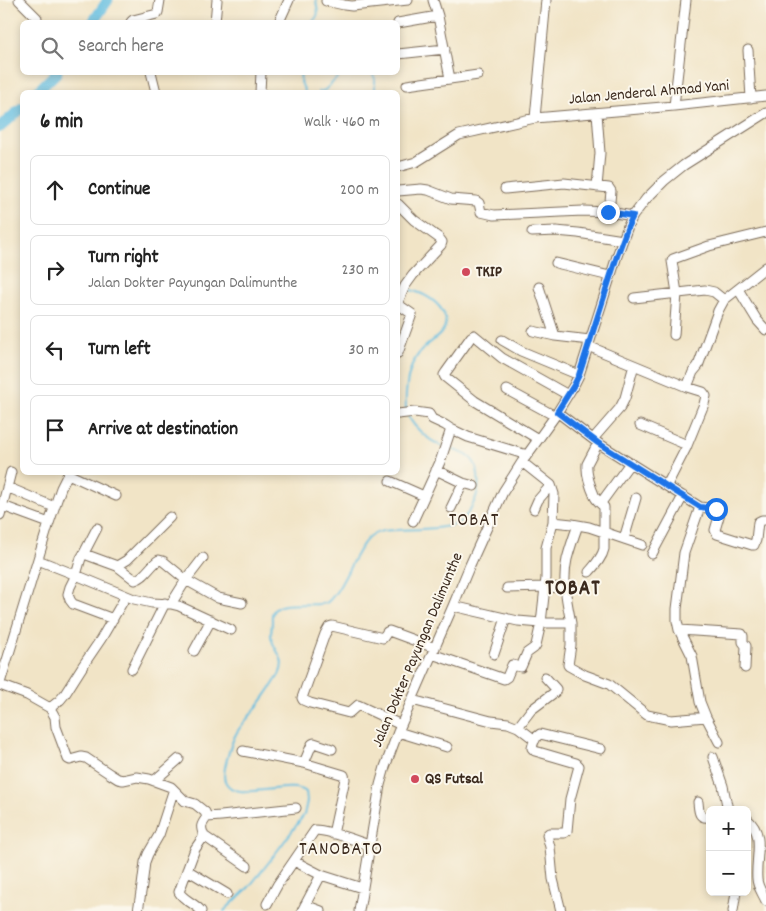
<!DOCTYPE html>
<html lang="en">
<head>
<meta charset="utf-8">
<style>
  body { margin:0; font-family:Dekko,sans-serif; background:#f6f6f6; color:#222 }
  .controls { position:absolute; right:15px; bottom:15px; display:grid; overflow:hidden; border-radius:8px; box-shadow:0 2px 8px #0003 }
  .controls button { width:45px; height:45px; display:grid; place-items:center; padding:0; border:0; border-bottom:1px solid #e0e0e0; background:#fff; color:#222; font:25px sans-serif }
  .stop { position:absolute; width:15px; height:15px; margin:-11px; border:4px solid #1a73e8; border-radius:50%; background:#fff }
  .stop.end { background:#1a73e8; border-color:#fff; box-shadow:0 1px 5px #0008 }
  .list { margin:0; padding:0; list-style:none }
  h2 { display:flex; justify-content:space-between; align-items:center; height:65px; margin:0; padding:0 20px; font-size:21px }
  h2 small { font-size:16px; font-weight:400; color:#767676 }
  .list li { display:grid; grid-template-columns:32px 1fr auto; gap:15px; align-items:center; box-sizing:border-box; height:70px; margin:0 10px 10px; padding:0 10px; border:1px solid #e0e0e0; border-radius:8px }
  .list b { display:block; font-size:19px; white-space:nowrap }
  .list p { margin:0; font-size:16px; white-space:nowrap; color:#767676 }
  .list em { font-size:16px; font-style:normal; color:#767676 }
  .icon { flex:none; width:28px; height:28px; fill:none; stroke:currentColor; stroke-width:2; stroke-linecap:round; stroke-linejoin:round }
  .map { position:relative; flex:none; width:766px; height:911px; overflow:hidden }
  .search { position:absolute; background:#fff; box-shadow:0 2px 8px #0003; left:20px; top:20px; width:380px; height:55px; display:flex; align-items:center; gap:12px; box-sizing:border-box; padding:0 18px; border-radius:8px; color:#767676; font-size:19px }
  .panel { position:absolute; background:#fff; box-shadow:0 2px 8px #0003; left:20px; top:90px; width:380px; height:385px; border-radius:8px }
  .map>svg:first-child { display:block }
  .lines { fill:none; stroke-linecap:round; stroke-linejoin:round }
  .stream { stroke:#62bde0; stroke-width:2 }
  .river { stroke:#62bde0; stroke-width:11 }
  .minor-casing { stroke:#7b6b59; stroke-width:11 }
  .minor { stroke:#fff; stroke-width:9 }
  .route { stroke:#1a73e8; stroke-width:6 }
  .poi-dot { fill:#d1495b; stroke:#fbf7ec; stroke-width:2 }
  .labels { text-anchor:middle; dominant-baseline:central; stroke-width:4; stroke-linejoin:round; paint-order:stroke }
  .street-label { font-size:16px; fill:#3b2a1e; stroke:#fbf7ec }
  .poi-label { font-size:16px; font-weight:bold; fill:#3b2a1e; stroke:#fbf7ec; text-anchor:start }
  .quarter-label { font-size:19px; letter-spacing:1px; fill:#3b2a1e; stroke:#fbf7ec }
  .district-label { font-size:21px; font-weight:bold; letter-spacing:1px; fill:#3b2a1e; stroke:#fbf7ec }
</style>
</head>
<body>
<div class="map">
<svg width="766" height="911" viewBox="0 0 766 911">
  <rect width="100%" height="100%" fill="#fbf7ec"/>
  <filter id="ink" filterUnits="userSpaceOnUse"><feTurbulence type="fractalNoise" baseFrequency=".02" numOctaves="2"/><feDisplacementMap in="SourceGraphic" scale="10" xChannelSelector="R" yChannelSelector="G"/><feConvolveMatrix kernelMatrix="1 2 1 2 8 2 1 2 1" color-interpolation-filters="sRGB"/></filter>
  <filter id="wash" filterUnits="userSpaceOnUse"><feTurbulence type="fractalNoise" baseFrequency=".0096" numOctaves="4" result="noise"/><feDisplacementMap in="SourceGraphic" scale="20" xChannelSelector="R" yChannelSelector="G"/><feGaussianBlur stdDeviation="1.12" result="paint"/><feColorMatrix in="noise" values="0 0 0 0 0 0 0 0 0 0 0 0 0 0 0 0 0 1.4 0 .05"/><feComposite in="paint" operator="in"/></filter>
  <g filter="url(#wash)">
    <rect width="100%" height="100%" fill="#f1e4c6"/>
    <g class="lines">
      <path class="stream" d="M 312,22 C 321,14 317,11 316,0
        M 300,72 L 301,82 L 305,92
        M 372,72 L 375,79 L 375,92
        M 319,92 L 325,90 L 343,72
        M 406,410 C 405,390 407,367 421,351 C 427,344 435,340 441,333 C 453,319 439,303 426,296 C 421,293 414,291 408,289
        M 408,416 C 416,430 427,439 441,446
        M 224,911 L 249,887 L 269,862 L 304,815 L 307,801 L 306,792 C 290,778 234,805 225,781 C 221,773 232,741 236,734 C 239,728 244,723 248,718 C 259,705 270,690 279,675 C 288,657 273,652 271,636 C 271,632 272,626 272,621 C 272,617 271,613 274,610 C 282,600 314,607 326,603 C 330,601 333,596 336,592 C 347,577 358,544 372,535 C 380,530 389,530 398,530 C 413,529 449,530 461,521 C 466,517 469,511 472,506 C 479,494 480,482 477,469 C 473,455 461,452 448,448"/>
      <path class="river" d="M 93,22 L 108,0
        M 37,92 L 57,72
        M 0,127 L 22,108"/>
    </g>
  </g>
  <g filter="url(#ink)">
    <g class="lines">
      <defs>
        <path id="minor" d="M 19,0 L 37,18
          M 433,0 L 438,16 L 450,79
          M 326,1 L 344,5 L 352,6 L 408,0
          M 131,22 L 133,20 L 157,14 L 158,12 L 160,0
          M 215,22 L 217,0
          M 279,22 L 289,0
          M 398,23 L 438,16
          M 748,50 L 751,98
          M 398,54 L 445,49
          M 151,72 L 156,92
          M 407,85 L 478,75
          M 260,92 L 261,72
          M 674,106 L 686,0
          M 597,113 L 600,153 L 597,187
          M 535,118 L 546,0
          M 398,167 L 416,162 L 459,135 L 535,118 L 674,106 L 766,96
          M 505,189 L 564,183 L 609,188 L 611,191 L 609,212
          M 398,191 L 421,189 L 428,190 L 451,199 L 476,201 L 479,203 L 481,212 L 494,215 L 583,211 L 609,212 L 633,216
          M 398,204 L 414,220 L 439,238 L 442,242 L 441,245 L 413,275 L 405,286 L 398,302 L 399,305 L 412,314 L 398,353
          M 532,232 L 556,231 L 578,233 L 623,240
          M 556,263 L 610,276
          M 539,287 L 555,336
          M 738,289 L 757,320 L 766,330
          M 634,298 L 705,290 L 714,292 L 724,300
          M 533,331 L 555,336 L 590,340
          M 674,335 L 677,293 L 672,261 L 673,259 L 709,246 L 766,232
          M 502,340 L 521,351 L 579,375
          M 588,346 L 687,387 L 693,372 L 698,366 L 718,311 L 724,300 L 766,267
          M 507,390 L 555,416
          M 557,412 L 598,443 L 700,507 L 684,553 L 677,609 L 677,621 L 679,630 L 692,656 L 700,702 L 706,717 L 719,742
          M 398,414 L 415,412 L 429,414 L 432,419 L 445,425 L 451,429
          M 640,425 L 687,445
          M 538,439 L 475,401 L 445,377 L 444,375 L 446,372 L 471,337 L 474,335 L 502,358 L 568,395
          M 593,439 L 620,408 L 625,398 L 634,365
          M 436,470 L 463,483 L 474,486
          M 68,474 L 116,496
          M 390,481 L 424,496
          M 667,485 L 686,448 L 704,404 L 706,396 L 703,392 L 687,387
          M 7,487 L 54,507
          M 603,500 L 630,463
          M 0,505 L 49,523
          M 700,507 L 716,509 L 720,511 L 720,513 L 715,530 L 717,534 L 752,545 L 754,545 L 756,540 L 758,522 L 762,520 L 766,520
          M 451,508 L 463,483
          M 534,509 L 538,500 L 551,485
          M 0,515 L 11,472
          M 413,521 L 440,462 L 451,429 L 468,437 L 527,455
          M 553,522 L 572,524 L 589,527 L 642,545
          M 624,539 L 636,498
          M 652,554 L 683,496
          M 83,555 L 97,528
          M 38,560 L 76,575 L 134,599 L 152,603 L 171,604 L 179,606 L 231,630
          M 117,566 L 127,560 L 170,517
          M 589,572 C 595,565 602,558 604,549 L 604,507 C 601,504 597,501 595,497 C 591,488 586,474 587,464 L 598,443
          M 507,588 L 545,587 L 565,588
          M 171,604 L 186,580 L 203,558
          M 453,606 L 518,621 L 541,623 L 546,578 L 546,548 L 553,522 L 554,494 L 551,485 L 522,462
          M 113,619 L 73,604 L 70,600 L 68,594 L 70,587 L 76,575 L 81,558 L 83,555 L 87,555 L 117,566 L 135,580 C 146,577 150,565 159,560 L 163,561 L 186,580 L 218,598 L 242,603
          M 571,623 L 571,645 L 568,665 L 569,666 L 585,675 L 609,684 L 647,715 L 671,720 L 706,717
          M 679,630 L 742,634 L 743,636 L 743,642 L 746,646 L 745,668
          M 194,651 L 211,620
          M 432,654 L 504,679 L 507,677 L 512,665 L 521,667 L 527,653 L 534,648 L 536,645 L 541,623 L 571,623 C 567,602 562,581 567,559 C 570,548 574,536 578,525
          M 494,654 L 506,618
          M 132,669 L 165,603
          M 0,683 L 49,523 L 61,488 L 69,472
          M 0,685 L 27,695 L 50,708 L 55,717 L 56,727 L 68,759 L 70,760 L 81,757 L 86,758 L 110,774 L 118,779 L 123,780 L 137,777 L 149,779 L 171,787 L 185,801 L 195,804 L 205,812 L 207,817
          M 412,700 L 491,721 L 508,723 L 518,727 L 535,740
          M 50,708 L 60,700 L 65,694 L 84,664 L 101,639 L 126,596
          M 401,725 L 358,705 L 349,713 L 310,703 L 303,700 L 302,698 L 325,634 L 329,627 L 332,626 L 383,638 L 387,632 L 389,631 L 435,648
          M 518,727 L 531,710 L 555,692 L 556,689 L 545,677
          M 398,732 L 447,747
          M 243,751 L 304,763 L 344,775 L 345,779 L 333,834
          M 713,757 L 723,786 L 728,810
          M 304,763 L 312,744 L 314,743 L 332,749
          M 154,781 L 179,759
          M 698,802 C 699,811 698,819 710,817
          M 207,817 L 221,816 L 296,808
          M 207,817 C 201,825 200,826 204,836 L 247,866
          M 747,819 C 766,835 755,857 757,879 C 757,886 763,894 766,901
          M 294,861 L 321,875 L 362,888
          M 187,870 L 227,894
          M 267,904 L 278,884 L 315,830 C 329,830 354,840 369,845
          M 305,905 L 321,911
          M 138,911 L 142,886 L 145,862 L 148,854 L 159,835 L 173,792 L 173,789
          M 201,911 C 195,903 184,901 179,892 L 195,849 L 204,836
          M 302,911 L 321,875
          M 359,911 L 380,785 L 385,767 L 398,732 L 453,606 L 470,565 L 503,492 L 522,462 L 555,416 L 574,385 L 579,375 L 617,256 L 628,226 L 633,216 L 646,199 L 664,181 L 684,165 L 766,113
          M 561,911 L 553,879 L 550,847 L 547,835 L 549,833 L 564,833 L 567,831 L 570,799 L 579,766 L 576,763 L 535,751 L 532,748 C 533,743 535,737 540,734 L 601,749
          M 733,911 L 736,892"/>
      </defs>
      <use href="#minor" class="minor-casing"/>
      <use href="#minor" class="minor"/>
    </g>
  </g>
  <g class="lines" filter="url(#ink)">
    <path class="route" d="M 608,212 L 633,216 L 628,226 L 617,256 L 579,375 L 574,385 L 557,412 L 598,443 L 700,507 L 716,509"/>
  </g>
  <g class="poi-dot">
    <circle cx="466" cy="272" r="5"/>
    <circle cx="415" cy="779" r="5"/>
  </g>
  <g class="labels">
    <g class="street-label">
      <text transform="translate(649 93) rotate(-5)">Jalan Jenderal Ahmad Yani</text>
      <text transform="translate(418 650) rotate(-67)">Jalan Dokter Payungan Dalimunthe</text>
    </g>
    <g class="poi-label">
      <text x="476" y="272">TKIP</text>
      <text x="425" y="779">QS Futsal</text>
    </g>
    <g class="quarter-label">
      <text x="474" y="521">TOBAT</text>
      <text x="341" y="850">TANOBATO</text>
    </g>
    <g class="district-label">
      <text x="573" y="590">TOBAT</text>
    </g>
  </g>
</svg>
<div class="controls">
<button>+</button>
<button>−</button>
</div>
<div class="stop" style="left:716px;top:509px"></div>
<div class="stop end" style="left:608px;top:212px"></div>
<div class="search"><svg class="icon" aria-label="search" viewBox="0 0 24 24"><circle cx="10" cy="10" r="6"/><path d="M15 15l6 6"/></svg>Search here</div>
<section class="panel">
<h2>6 min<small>Walk · 460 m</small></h2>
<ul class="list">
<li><svg class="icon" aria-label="ahead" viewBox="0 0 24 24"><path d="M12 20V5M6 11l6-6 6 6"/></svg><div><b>Continue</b></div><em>200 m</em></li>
<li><svg class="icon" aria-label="right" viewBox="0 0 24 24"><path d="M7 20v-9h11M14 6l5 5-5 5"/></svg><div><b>Turn right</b><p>Jalan Dokter Payungan Dalimunthe</p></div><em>230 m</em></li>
<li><svg class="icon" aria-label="left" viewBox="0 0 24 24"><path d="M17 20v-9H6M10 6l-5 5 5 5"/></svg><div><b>Turn left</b></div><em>30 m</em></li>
<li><svg class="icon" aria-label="arrive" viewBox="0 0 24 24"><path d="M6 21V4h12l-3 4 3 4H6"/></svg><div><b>Arrive at destination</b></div></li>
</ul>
</section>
</div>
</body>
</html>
